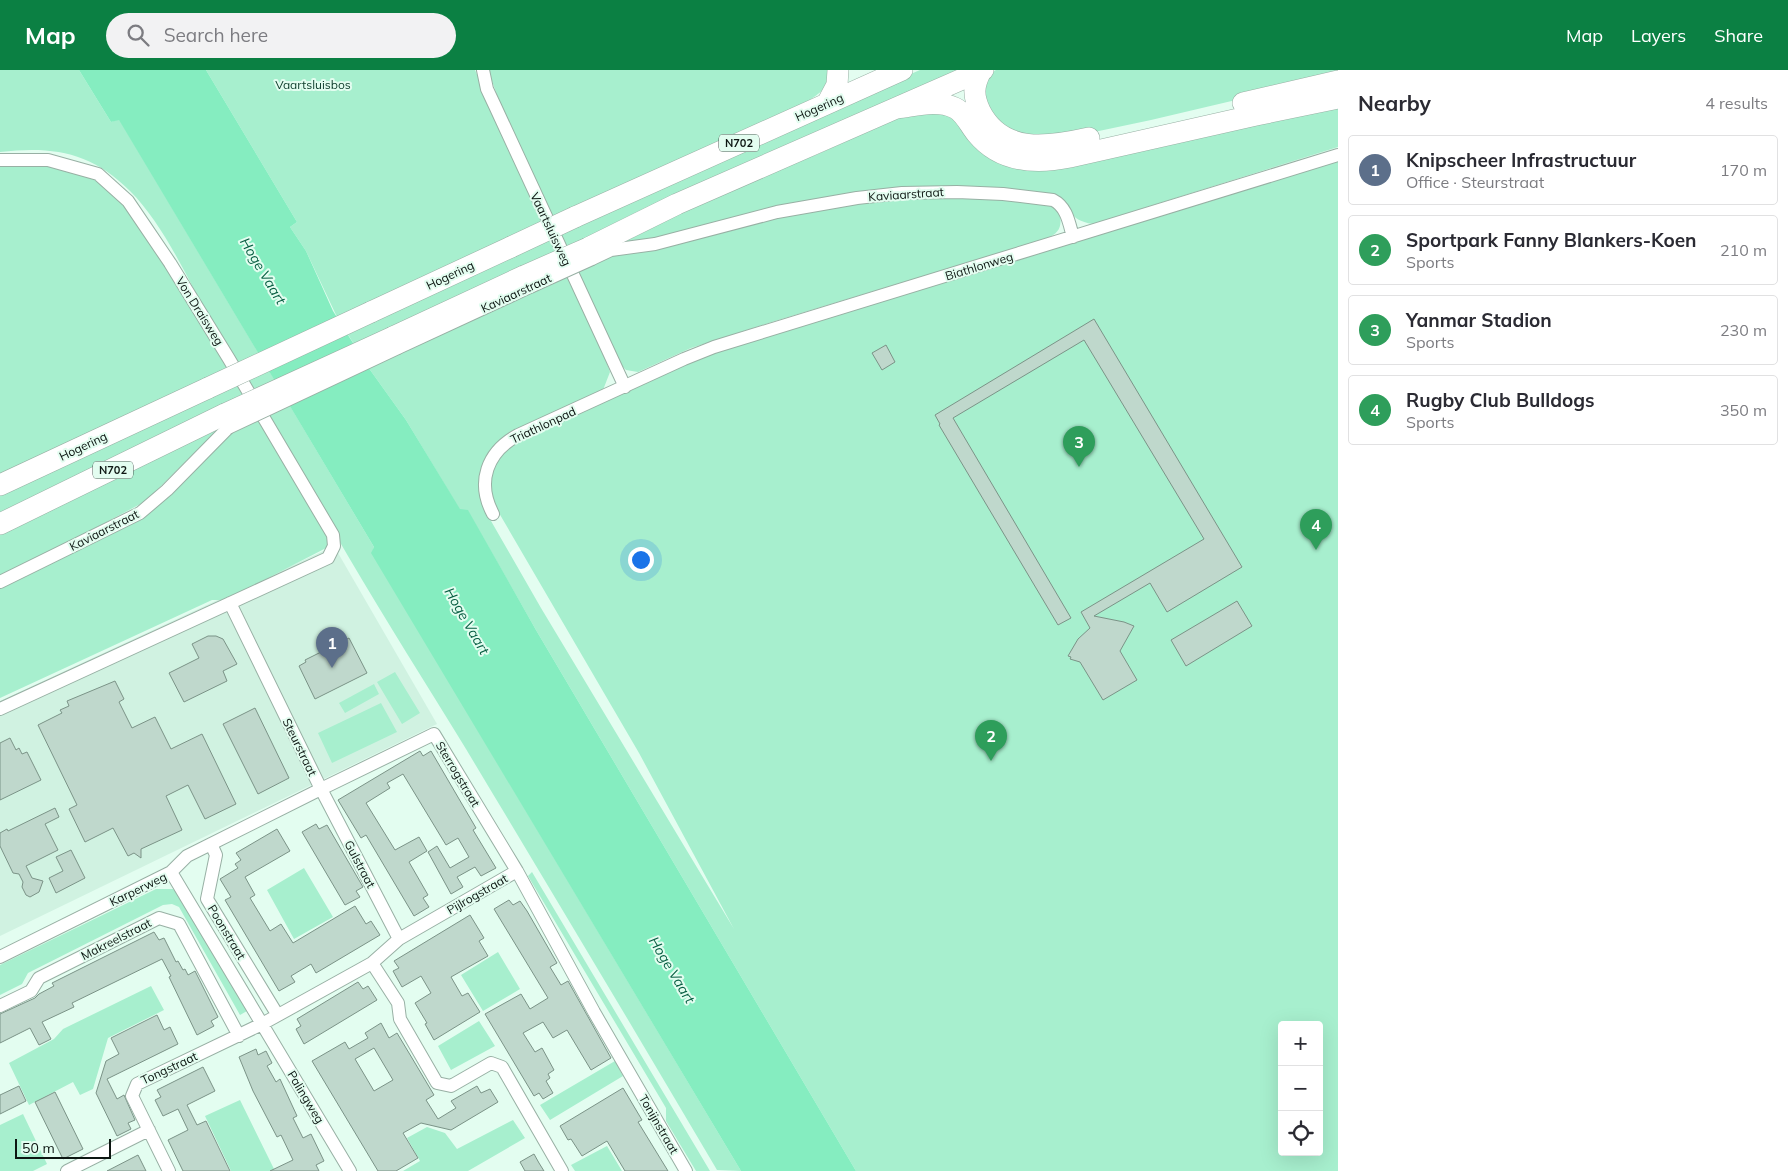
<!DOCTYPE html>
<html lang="en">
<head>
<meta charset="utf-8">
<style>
  body { margin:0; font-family:Mulish,sans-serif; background:#f2f2f3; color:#2b2b33 }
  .controls { position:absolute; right:15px; bottom:15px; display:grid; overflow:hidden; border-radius:5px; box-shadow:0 5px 20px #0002 }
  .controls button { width:45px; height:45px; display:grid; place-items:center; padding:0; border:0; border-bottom:1px solid #e1e1e2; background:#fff; color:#2b2b33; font:25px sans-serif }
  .scale { position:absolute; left:15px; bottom:12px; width:96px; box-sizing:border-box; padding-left:5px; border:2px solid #0d1612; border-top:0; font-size:14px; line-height:18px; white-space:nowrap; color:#0d1612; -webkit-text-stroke:4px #e3fdf0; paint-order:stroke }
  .you { position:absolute; left:640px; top:489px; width:18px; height:18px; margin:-12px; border:4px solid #fff; border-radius:50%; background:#1a73e8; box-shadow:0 0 0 8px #1a73e833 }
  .badge { display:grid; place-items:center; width:32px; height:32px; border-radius:50%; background:#0b8043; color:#fff; font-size:16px; font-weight:700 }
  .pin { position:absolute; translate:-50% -41px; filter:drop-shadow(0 1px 2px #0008) }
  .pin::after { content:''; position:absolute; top:26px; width:18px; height:15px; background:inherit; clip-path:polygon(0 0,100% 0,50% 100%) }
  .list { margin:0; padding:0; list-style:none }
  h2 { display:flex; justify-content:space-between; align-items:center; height:65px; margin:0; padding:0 20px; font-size:21px }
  h2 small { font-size:16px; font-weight:400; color:#7c7c81 }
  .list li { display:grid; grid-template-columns:32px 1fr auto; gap:15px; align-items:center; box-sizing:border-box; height:70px; margin:0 10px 10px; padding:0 10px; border:1px solid #e1e1e2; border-radius:5px }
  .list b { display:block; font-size:19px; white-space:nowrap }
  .list p { margin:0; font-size:16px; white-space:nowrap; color:#7c7c81 }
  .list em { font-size:16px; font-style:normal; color:#7c7c81 }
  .icon { flex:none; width:28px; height:28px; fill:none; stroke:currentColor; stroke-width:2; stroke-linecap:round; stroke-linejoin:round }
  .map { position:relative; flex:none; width:1338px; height:1101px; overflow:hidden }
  header { display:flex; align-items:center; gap:30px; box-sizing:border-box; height:70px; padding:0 25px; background:#0b8043; color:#fff }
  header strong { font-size:24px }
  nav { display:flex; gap:28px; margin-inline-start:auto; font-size:18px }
  .search { width:350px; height:45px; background:#f2f2f3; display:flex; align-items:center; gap:12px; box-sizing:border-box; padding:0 18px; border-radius:28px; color:#7c7c81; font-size:19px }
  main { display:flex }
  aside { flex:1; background:#fff }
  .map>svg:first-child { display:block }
  .built { fill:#d0f2e1 }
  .green { fill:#a7efce; fill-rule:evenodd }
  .water { fill:#85edc0 }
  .building { fill:#bfd8cc; stroke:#7b9387; fill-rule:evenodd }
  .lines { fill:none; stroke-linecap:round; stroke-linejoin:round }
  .minor-casing { stroke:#98b0a4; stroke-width:14 }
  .trunk-casing { stroke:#98b0a4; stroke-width:22 }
  .minor { stroke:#fff; stroke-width:12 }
  .trunk { stroke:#fff; stroke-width:21 }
  .minor-bridge-casing { stroke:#98b0a4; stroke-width:14; stroke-linecap:butt }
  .trunk-bridge-casing { stroke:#98b0a4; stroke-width:22; stroke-linecap:butt }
  .minor-bridge { stroke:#fff; stroke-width:12 }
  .trunk-bridge { stroke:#fff; stroke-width:21 }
  .labels { text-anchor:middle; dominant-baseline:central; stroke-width:4; stroke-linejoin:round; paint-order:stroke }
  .shield { fill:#e3fdf0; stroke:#4d5b55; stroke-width:1 }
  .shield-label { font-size:11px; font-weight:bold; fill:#0d1612 }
  .park-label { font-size:12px; fill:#0b3a29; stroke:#e3fdf0 }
  .street-label { font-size:12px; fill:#0d1612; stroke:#e3fdf0 }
  .water-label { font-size:14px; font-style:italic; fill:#075e42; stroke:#e3fdf0 }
</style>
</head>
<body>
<header>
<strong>Map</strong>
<div class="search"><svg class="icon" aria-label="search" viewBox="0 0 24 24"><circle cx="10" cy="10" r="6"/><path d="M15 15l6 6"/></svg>Search here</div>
<nav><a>Map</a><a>Layers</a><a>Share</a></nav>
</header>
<main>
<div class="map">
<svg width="1338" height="1101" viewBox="0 0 1338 1101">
  <rect width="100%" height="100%" fill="#e3fdf0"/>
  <path class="built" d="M 334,476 L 437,654 L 0,866 L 0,631 Z"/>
  <path class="green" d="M 0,0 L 79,0 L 111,52 L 119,49 L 374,477 L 372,483 L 741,1101 L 717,1100 C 634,959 550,819 466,679 C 427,615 386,551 348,486 C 305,412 261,338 218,264 C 192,219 167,158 130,121 C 91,82 53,76 0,82 Z
    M 206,0 L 475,0 L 543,151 L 337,247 L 306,181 L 290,157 L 297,152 Z
    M 488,0 L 831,0 C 830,20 814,27 799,36 L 553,147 L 500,33 Z
    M 920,0 L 960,0 L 567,177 L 560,161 L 759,70 Z
    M 996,0 L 1338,0 L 1338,6 L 1151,50 L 1061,69 L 1041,71 L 995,55 L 981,18 L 988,4 Z
    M 1338,36 L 1338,77 L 1093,154 C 1066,150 1074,137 1056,124 L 976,116 L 912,116 L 892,118 L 816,129 L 775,138 L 647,172 L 604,177 L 787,94 L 816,85 L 906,44 L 949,41 L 1001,90 Z
    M 28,88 L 88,105 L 115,122 L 130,139 L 230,299 L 0,410 L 0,91 Z
    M 1338,89 L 1338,1101 L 856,1101 L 536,560 L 468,441 L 460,440 L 406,350 L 368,297 L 567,204 L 605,288 L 610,302 L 603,320 L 500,370 L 489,382 L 481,404 L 479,413 L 487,444 L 541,538 L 734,859 L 639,683 L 492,431 C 491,424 489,414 490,407 C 494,386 511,375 527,366 L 701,286 ZM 1282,955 L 1319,955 L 1319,1082 L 1282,1082 Z
    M 919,125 L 1047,131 L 1060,144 C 1062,158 1059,163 1046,169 L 775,251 L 691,278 L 638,302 L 626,300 L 618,292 L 577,200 L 610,184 L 782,145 Z
    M 550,166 L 557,182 L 355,276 L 346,261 Z
    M 238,312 L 247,327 L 0,445 L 0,425 Z
    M 259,348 L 328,466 L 328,477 L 237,524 L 225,530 L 212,530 L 0,628 L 0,516 L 135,452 L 230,361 Z
    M 229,352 L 201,376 L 146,431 L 82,465 L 0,505 L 0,461 Z
    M 395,602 L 420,643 L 402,654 L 377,612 Z
    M 374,614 L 379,624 L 345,643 L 339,633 Z
    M 381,633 L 397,662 L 332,693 L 318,663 Z
    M 304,798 L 333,847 L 294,869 L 267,820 Z
    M 532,802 L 710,1101 L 696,1101 L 666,1051 L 666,1038 L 528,806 Z
    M 156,819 L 173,819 L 179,825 L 247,941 L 240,945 L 179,837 L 172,834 L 163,835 L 28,903 L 22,914 L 0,925 L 0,895 Z
    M 498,882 L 520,919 L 483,941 L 461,905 Z
    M 151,916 L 164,940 L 108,968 L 93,1019 L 80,1025 L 73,1012 L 29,1035 L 9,993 L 54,969 L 63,959 Z
    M 479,951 L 495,976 L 451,1000 L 438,976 Z
    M 615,991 L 623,1006 L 550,1050 L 540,1035 Z
    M 240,1030 L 275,1101 L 231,1101 L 205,1046 Z
    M 23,1044 L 47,1094 L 33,1101 L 0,1101 L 0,1055 Z
    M 513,1050 L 525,1068 L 468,1101 L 403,1101 L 420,1091 L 407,1068 L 427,1057 L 445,1063 L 457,1079 Z
    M 607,1076 L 622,1101 L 575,1101 L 571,1095 Z"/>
  <path class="water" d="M 79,0 L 206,0 L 297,152 L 290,157 L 306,181 L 333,241 L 368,297 L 406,350 L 460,439 L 468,440 L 536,560 L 856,1101 L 741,1101 L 371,483 L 374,477 L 119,50 L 111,52 Z"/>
  <path class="building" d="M 1094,249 L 1242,497 L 1167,542 L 1150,513 L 1094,546 L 1124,552 L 1134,556 L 1120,581 L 1137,610 L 1103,630 L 1080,592 L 1070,589 L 1071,587 L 1068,586 L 1078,569 L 1090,558 L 1081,542 L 1204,469 L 1084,270 L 953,348 L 1071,548 L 1058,555 L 939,355 L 940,354 L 935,345 Z
    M 886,275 L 895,292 L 882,300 L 872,283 Z
    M 1237,531 L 1252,556 L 1186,596 L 1171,570 Z
    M 208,566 L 216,566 L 223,569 L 237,594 L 223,601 L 227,611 L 184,632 L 169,603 L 199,588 L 192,574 Z
    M 349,568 L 367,603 L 315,629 L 299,596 L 306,592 L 305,590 Z
    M 115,611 L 124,629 L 119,632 L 132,658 L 155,647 L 171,679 L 202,664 L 236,734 L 205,749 L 188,715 L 166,726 L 182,760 L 141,779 L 141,788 L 134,783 L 128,786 L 113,758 L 85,772 L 69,739 L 77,735 L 38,655 L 62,643 L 60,640 L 69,636 L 67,631 Z
    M 255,638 L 289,708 L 258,724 L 223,654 Z
    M 10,668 L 16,680 L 19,678 L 22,684 L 27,682 L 41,710 L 0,730 L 0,673 Z
    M 420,681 L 423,686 L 431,681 L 476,758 L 473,760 L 496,798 L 481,806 L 475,797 L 457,807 L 463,817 L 451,824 L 428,782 L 437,776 L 450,798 L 469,787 L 458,768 L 446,775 L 403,704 L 387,713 L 390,718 L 366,733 L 395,780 L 419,767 L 427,781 L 409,792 L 428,825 L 423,828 L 429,837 L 414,846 L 366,765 L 361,768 L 338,730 Z
    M 55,738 L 59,747 L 45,754 L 58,780 L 26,796 L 32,808 L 43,811 L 39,822 L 30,827 L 26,825 L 22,817 L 23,812 L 19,804 L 13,803 L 0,776 L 0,763 L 7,759 L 8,761 Z
    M 316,754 L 319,759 L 327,755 L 363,817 L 356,821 L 360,827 L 345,835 L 302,762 Z
    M 277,759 L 290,781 L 245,807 L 255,825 L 250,828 L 270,861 L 281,854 L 293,873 L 355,836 L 366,854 L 371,851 L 380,865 L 316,903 L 311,894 L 291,906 L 295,912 L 279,921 L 225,830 L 231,827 L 220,809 L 238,798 L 235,794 L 241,790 L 236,783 Z
    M 71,780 L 85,808 L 56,823 L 49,808 L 63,801 L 56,787 Z
    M 509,830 L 513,835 L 520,831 L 527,841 L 557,893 L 550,897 L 561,915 L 568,911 L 611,988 L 591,1000 L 567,960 L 553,968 L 543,952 L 523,963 L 535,982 L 542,978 L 554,1000 L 548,1004 L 550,1008 L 546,1011 L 553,1023 L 543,1029 L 539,1023 L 534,1026 L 485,944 L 521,924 L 530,939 L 548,928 L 494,839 Z
    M 470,845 L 484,868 L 479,871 L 488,886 L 451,907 L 462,926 L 468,923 L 480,942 L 434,970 L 425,954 L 427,953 L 415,933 L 431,923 L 421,906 L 402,917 L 393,901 L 399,898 L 394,891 Z
    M 154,862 L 159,870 L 164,868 L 176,892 L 178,891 L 183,900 L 185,899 L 188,905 L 195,901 L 218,947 L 211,951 L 214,956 L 197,965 L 169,907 L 171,906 L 162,889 L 72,933 L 74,937 L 42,952 L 51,969 L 39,975 L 30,958 L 0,973 L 0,944 L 35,928 L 39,924 L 54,916 L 52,913 Z
    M 358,912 L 363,919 L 368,916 L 377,930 L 304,974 L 296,959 L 301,956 L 297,949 Z
    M 157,945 L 164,960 L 170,957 L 178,974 L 107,1009 L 117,1029 L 124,1025 L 135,1050 L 128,1053 L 131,1059 L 117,1066 L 96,1023 L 106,991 L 119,984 L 111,968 Z
    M 381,953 L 389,968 L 397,963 L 412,988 L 434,1025 L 426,1030 L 438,1049 L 456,1038 L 451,1031 L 477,1016 L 481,1023 L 490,1019 L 498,1032 L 451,1060 L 421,1053 L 403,1063 L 418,1088 L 396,1101 L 378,1101 L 312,991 L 345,972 L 349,979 L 368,968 L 365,963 ZM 374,978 L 393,1010 L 374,1021 L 355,989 Z
    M 256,979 L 258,985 L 266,981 L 272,993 L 267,996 L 276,1012 L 280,1009 L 297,1046 L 293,1048 L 303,1068 L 311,1064 L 324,1091 L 316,1095 L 319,1101 L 270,1101 L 293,1090 L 281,1065 L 277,1067 L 253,1021 L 239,987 Z
    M 203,997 L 215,1021 L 187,1035 L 197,1055 L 206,1051 L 230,1101 L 183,1101 L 168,1070 L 188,1060 L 178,1039 L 163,1046 L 155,1030 L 161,1027 L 157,1020 Z
    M 19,1016 L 26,1031 L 0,1044 L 0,1025 Z
    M 623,1018 L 642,1050 L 638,1052 L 668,1101 L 625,1101 L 607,1071 L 582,1086 L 571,1069 L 568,1070 L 560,1056 Z
    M 55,1022 L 83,1079 L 63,1089 L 35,1032 Z
    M 534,1084 L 539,1093 L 544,1101 L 525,1101 L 520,1092 Z
    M 138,1085 L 146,1101 L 107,1101 Z"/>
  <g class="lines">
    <defs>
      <path id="minor" d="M 483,0 L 487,19 L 495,36 L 625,317
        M 0,90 L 48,90 L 98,104 L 128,131 L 170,193 L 229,289 L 333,465 L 334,476 L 328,488 L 0,639
        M 592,189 L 611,180 L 655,174 L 777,142 L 857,128 L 902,123 L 957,122 L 1003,124 L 1053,130 C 1067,137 1069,153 1073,167
        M 398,278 L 530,217
        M 493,444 C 476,412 487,382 518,365 L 684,289 L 714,277 L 1338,85
        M 0,512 L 140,443 L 167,420 L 228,358
        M 211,774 L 216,785 L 207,829 L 277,944
        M 171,802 L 350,1101
        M 399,869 L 321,719 L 434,664 L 517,801
        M 0,887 L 171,802 L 187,786 L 321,719 L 230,533
        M 372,893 L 398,933 L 400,949 L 437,1013 L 451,1016 L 491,993 L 502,997 L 562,1101
        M 0,936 L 31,921 L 39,908 L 159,848 L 179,854 L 239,966
        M 67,1101 L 149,1060
        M 169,1101 L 132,1026 L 137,1014 L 262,954 L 372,893 L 399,869 L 517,801 L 594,942 L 686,1101"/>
      <path id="trunk" d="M 981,1 C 973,16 973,26 980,41 C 1002,85 1049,77 1089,68
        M 828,32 L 837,15 L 838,0
        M 1243,33 L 1338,11
        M 897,38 C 915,36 937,29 955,38 C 965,43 970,56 977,64 C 1001,93 1036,94 1070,87 L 1256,45 L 1338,28
        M 575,147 L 902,0
        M 588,178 L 677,134 L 983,0
        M 371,242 L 511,177
        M 393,267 L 524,206
        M 0,415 L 208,318
        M 0,454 L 225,344"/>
    </defs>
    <use href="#minor" class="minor-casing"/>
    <use href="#trunk" class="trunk-casing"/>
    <use href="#minor" class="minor"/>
    <use href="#trunk" class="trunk"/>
    <defs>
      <path id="minor-bridge" d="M 530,217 L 592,189
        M 228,358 L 398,278"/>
      <path id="trunk-bridge" d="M 511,177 L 575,147
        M 524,206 L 588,178
        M 208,318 L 371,242
        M 225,344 L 393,267"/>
    </defs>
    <use href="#minor-bridge" class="minor-bridge-casing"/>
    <use href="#trunk-bridge" class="trunk-bridge-casing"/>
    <use href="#minor-bridge" class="minor-bridge"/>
    <use href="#trunk-bridge" class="trunk-bridge"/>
  </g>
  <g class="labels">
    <g class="shield">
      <rect x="719" y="64.5" width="40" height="17" rx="4"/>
      <rect x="93" y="391.5" width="40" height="17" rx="4"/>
    </g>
    <g class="shield-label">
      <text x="739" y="73">N702</text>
      <text x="113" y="400">N702</text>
    </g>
    <g class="park-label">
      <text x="313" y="14">Vaartsluisbos</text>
    </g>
    <g class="street-label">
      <text transform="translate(819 37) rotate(-24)">Hogering</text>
      <text transform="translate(906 124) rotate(-4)">Kaviaarstraat</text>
      <text transform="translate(551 159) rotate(65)">Vaartsluisweg</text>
      <text transform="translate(979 196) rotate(-17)">Biathlonweg</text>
      <text transform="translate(450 205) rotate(-25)">Hogering</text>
      <text transform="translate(516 223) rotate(-25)">Kaviaarstraat</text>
      <text transform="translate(200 241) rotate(58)">Von Draisweg</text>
      <text transform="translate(543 355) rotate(-25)">Triathlonpad</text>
      <text transform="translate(83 376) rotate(-25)">Hogering</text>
      <text transform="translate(104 460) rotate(-27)">Kaviaarstraat</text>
      <text transform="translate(300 677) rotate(64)">Steurstraat</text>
      <text transform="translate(458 704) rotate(59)">Sterrogstraat</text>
      <text transform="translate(360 794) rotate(62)">Gulstraat</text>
      <text transform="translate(138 819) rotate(-26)">Karperweg</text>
      <text transform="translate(477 824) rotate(-30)">Pijlrogstraat</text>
      <text transform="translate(227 862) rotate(59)">Poonstraat</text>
      <text transform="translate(116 869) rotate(-27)">Makreelstraat</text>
      <text transform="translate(169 998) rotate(-25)">Tongstraat</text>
      <text transform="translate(306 1027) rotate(59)">Palingweg</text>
      <text transform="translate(659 1054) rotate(60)">Tonijnstraat</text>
    </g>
    <g class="water-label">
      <text transform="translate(263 201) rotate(59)">Hoge Vaart</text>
      <text transform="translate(467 551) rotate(60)">Hoge Vaart</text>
      <text transform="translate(672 900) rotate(59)">Hoge Vaart</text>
    </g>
  </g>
</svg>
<div class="controls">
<button>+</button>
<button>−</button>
<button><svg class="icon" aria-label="locate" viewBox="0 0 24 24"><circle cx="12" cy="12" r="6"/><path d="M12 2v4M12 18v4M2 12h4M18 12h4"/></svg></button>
</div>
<div class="scale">50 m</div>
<div class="you"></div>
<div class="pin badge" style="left:332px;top:598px;background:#5c6f8a">1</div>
<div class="pin badge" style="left:991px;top:691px;background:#2e9e5b">2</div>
<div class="pin badge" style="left:1079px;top:397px;background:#2e9e5b">3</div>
<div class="pin badge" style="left:1316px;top:480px;background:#2e9e5b">4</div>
</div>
<aside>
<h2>Nearby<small>4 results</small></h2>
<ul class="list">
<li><span class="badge" style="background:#5c6f8a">1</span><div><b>Knipscheer Infrastructuur</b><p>Office · Steurstraat</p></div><em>170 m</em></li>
<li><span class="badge" style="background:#2e9e5b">2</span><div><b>Sportpark Fanny Blankers-Koen</b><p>Sports</p></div><em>210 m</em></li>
<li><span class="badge" style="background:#2e9e5b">3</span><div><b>Yanmar Stadion</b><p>Sports</p></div><em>230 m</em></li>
<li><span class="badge" style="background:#2e9e5b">4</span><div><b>Rugby Club Bulldogs</b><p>Sports</p></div><em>350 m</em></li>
</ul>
</aside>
</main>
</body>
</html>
